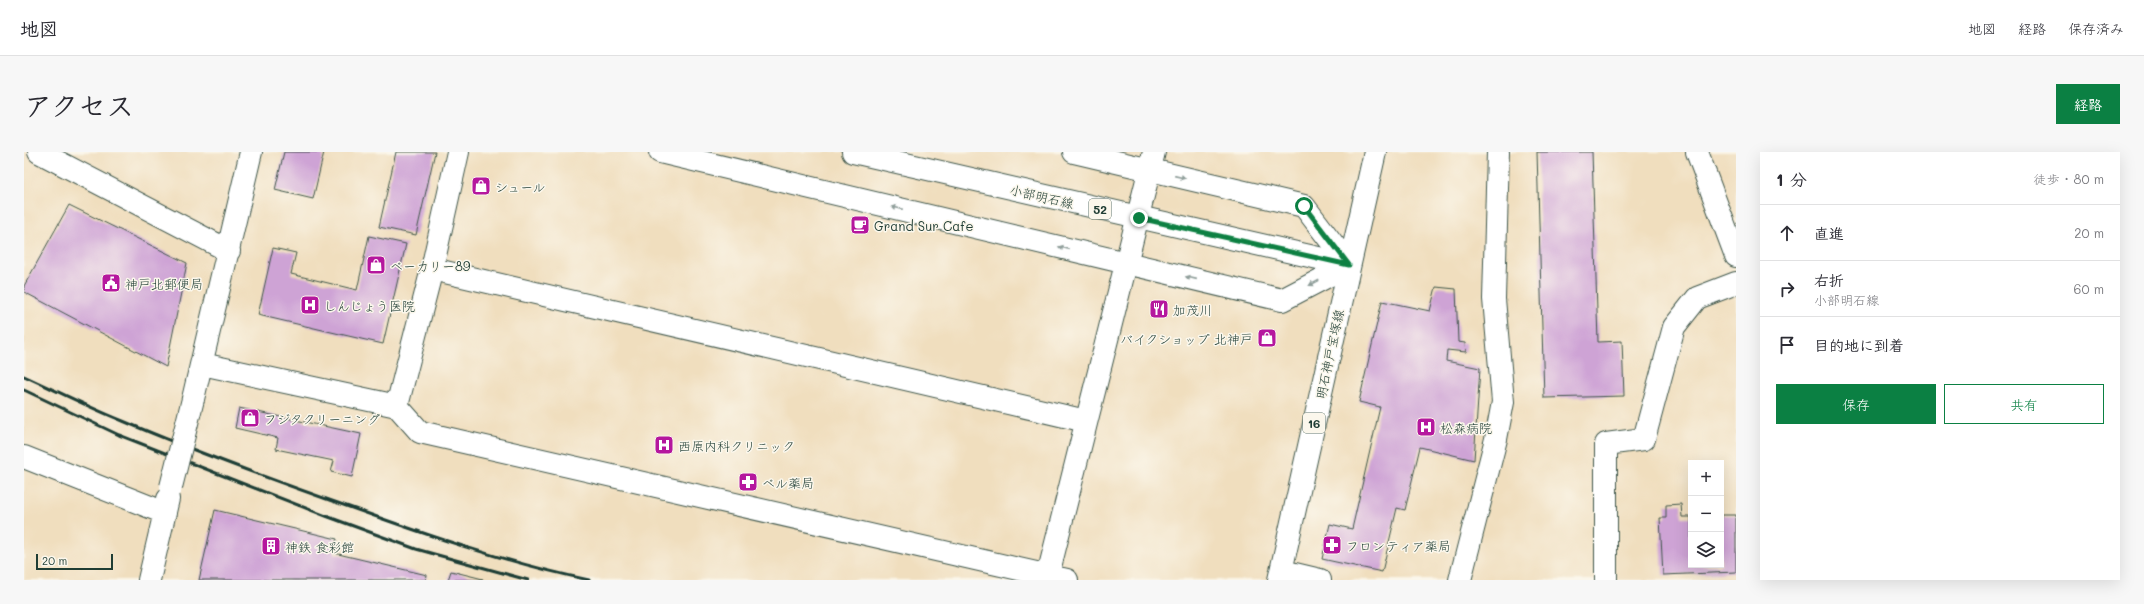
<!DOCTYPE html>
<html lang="ja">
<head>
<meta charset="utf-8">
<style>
  body { margin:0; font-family:Mali,"Klee One",sans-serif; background:#f7f7f7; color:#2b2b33 }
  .controls { position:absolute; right:12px; bottom:12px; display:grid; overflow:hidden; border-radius:0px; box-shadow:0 4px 16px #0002 }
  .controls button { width:36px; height:36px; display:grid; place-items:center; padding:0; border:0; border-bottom:1px solid #e1e1e2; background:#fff; color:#2b2b33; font:20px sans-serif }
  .scale { position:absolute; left:12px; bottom:10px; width:77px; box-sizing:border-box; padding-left:4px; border:2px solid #1f3d34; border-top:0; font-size:11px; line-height:14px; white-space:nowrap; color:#1f3d34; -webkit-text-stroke:3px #fbf7ec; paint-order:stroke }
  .stop { position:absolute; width:12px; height:12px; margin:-9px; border:3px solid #0b8043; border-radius:50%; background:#fff }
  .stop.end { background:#0b8043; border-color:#fff; box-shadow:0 1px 4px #0008 }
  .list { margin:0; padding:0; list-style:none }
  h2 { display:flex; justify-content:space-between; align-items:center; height:52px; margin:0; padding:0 16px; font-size:17px }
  h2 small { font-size:13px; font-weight:400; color:#7c7c81 }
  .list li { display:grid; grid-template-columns:26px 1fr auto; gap:12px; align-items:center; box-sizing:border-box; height:56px; padding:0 16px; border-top:1px solid #e1e1e2 }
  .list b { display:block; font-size:15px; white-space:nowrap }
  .list p { margin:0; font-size:13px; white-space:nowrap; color:#7c7c81 }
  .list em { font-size:13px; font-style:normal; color:#7c7c81 }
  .actions { display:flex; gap:8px; padding:12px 16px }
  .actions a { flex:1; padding:9px 0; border:1px solid #0b8043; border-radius:0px; text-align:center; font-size:14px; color:#0b8043 }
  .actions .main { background:#0b8043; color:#fff }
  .icon { flex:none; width:22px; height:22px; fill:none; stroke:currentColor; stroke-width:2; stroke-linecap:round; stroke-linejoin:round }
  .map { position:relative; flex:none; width:1712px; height:428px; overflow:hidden; border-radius:0px }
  header { display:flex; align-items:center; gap:24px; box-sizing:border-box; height:56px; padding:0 20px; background:#fff; border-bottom:1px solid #e1e1e2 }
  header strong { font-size:19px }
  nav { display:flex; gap:22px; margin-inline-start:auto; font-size:14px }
  .intro { display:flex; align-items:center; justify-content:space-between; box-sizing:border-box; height:96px; padding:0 24px }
  h1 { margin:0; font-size:28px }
  .button { padding:10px 18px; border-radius:0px; background:#0b8043; color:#fff; font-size:14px; font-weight:700 }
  main { display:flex; gap:24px; padding:0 24px }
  aside { flex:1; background:#fff; border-radius:0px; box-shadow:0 4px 16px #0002 }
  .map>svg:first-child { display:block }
  .building { fill:#cea3d5 }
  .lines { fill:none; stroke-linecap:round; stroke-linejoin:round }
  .minor-casing { stroke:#3e5549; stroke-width:24 }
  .major-casing { stroke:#3e5549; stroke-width:24 }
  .minor { stroke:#fff; stroke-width:22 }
  .major { stroke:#fff; stroke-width:22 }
  .rail { stroke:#1f3d34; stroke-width:3 }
  .minor-bridge-casing { stroke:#3e5549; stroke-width:24; stroke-linecap:butt }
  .minor-bridge { stroke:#fff; stroke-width:22 }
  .oneway { fill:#8f9e9a }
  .route { stroke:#0b8043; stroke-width:5 }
  .labels { text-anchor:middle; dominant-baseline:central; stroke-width:3; stroke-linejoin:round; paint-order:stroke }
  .shield { fill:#fbf7ec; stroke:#61756b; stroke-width:1 }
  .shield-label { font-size:12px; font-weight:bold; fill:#1f3d34 }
  .poi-label { font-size:13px; fill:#1f3d34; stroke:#fbf7ec; text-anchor:start }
  .street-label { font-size:13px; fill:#1f3d34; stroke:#fbf7ec }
</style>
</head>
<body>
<header>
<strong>地図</strong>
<nav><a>地図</a><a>経路</a><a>保存済み</a></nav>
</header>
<div class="intro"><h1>アクセス</h1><a class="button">経路</a></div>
<main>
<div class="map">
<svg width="1712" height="428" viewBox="0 0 1712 428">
  <rect width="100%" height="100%" fill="#fbf7ec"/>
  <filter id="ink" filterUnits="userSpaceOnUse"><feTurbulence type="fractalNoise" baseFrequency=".025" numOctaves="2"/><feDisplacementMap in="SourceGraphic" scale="8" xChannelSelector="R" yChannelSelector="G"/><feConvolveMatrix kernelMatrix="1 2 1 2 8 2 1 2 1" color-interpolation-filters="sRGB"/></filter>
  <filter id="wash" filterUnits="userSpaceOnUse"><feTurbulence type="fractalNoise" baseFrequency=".012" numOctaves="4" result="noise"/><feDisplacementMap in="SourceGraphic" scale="16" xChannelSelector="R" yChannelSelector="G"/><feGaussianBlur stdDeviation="0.9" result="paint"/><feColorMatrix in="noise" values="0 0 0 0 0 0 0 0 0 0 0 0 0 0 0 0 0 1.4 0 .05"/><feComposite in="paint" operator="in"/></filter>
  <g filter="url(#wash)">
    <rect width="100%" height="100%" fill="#f0debe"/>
    <g id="blocks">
      <path class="building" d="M 260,0 L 300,0 L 289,47 L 251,38 Z
        M 372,0 L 411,0 L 392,83 L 355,75 Z
        M 1513,0 L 1568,0 L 1574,190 L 1598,189 L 1600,244 L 1520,246 Z
        M 45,53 L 163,111 L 142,215 L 0,140 L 0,134 Z
        M 345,84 L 382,92 L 359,192 L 234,163 L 249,96 L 272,101 L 267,122 L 333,138 Z
        M 1412,135 L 1432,137 L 1434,190 L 1441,191 L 1442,200 L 1423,198 L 1422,209 L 1456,216 L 1450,308 L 1396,295 L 1381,358 L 1373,356 L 1358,420 L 1298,407 L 1306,372 L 1328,377 L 1356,255 L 1335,250 L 1358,149 L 1406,159 Z
        M 215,256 L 337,282 L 328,325 L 307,320 L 310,309 L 252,297 L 254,286 L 211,276 Z
        M 1657,352 L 1658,365 L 1667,365 L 1667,413 L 1697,413 L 1697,363 L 1712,363 L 1712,420 L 1639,423 L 1636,366 L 1642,366 L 1642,353 Z
        M 191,358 L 313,387 L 310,401 L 403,423 L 402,428 L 175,428 Z
        M 427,419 L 459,427 L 459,428 L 424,428 Z"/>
    </g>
  </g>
  <g filter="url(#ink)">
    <use href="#blocks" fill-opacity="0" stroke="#3e5549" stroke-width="1"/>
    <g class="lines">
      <defs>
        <path id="minor" d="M 15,0 L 205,99
          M 636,0 L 1258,148 L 1325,113 L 1280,54 L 1050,0
          M 1673,0 L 1712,104
          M 408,117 L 1062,269
          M 178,212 L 373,254 L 396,280 L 1043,428
          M 169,247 L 227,0
          M 373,254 L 408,117 L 434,0
          M 0,305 L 141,361
          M 1258,419 L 1296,428
          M 1024,423 L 1130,0
          M 125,428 L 144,347
          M 1436,428 L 1472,287 L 1479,250 L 1470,147 L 1474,0
          M 1582,428 L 1582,292 L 1620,287 L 1650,175 L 1673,146 L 1712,131"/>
        <path id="major" d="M 829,0 L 1325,113
          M 1255,428 L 1351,0"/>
      </defs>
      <use href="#minor" class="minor-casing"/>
      <use href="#major" class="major-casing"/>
      <use href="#minor" class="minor"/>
      <use href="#major" class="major"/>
      <path class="rail" d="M 0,224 C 33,239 66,256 99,269 C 174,301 251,329 328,356 C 406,384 484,411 565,428
        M 0,238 L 95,283 L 302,364 L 392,397 L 504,428"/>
      <defs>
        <path id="minor-bridge" d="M 147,335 L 169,247"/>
      </defs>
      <use href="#minor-bridge" class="minor-bridge-casing"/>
      <use href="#minor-bridge" class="minor-bridge"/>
    </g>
    <defs><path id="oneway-solid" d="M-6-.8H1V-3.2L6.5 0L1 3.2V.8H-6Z"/></defs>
    <g class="oneway">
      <use href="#oneway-solid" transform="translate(1156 25) rotate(13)"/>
      <use href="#oneway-solid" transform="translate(873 56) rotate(-167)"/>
      <use href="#oneway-solid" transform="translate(1040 96) rotate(-167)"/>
      <use href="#oneway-solid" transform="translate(1167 126) rotate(-167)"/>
      <use href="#oneway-solid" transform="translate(1290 131) rotate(152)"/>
    </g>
  </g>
  <g class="lines" filter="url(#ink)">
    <path class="route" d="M 1115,66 L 1325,113 L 1280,54"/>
  </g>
  <defs>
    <symbol id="shop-square" viewBox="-11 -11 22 22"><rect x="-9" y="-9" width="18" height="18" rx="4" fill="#b5179e" stroke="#fbf7ec"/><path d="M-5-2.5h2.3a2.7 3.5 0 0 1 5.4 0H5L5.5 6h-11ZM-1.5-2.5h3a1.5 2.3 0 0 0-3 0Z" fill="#fff"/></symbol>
    <symbol id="cafe-square" viewBox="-11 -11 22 22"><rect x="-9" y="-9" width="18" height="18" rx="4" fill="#b5179e" stroke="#fbf7ec"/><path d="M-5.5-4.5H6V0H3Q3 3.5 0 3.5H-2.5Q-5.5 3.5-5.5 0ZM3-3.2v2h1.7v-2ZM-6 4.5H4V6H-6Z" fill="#fff"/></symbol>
    <symbol id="civic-square" viewBox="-11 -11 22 22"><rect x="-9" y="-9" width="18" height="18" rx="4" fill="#b5179e" stroke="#fbf7ec"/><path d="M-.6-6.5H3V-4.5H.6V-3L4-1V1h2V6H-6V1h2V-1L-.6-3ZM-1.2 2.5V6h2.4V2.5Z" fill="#fff"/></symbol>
    <symbol id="hospital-square" viewBox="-11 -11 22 22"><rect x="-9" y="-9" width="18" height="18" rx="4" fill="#b5179e" stroke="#fbf7ec"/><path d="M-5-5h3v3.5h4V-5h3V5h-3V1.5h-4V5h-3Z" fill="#fff"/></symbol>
    <symbol id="restaurant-square" viewBox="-11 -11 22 22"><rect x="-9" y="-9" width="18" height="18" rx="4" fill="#b5179e" stroke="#fbf7ec"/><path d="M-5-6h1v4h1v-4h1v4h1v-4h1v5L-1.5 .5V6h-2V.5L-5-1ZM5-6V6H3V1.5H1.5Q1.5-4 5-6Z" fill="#fff"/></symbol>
    <symbol id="pharmacy-square" viewBox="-11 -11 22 22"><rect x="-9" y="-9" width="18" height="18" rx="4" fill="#b5179e" stroke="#fbf7ec"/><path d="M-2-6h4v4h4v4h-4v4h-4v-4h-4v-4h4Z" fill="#fff"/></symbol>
    <symbol id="building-square" viewBox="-11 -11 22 22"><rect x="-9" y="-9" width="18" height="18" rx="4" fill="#b5179e" stroke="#fbf7ec"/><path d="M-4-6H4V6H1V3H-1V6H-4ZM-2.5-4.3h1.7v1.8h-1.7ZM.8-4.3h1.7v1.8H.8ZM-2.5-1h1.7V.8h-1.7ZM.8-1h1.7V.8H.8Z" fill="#fff"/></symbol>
  </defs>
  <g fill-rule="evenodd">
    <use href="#shop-square" x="446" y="23" width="22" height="22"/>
    <use href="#cafe-square" x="825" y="62" width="22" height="22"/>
    <use href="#shop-square" x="341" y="102" width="22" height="22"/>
    <use href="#civic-square" x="76" y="120" width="22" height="22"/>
    <use href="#hospital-square" x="275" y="142" width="22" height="22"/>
    <use href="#restaurant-square" x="1124" y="146" width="22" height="22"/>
    <use href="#shop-square" x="1232" y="175" width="22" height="22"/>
    <use href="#shop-square" x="215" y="255" width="22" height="22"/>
    <use href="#hospital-square" x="1391" y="264" width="22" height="22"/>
    <use href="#hospital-square" x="629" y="282" width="22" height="22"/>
    <use href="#pharmacy-square" x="713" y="319" width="22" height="22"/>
    <use href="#pharmacy-square" x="1297" y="382" width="22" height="22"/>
    <use href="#building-square" x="236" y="383" width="22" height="22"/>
  </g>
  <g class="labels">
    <g class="shield">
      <rect x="1065" y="47" width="22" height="20" rx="3"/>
      <rect x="1279" y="261" width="22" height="20" rx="3"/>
    </g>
    <g class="shield-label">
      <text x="1076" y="57">52</text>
      <text x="1290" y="271">16</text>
    </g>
    <g class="poi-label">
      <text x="471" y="34">シュール</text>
      <text x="850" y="73">Grand Sur Cafe</text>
      <text x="366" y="113">ベーカリー89</text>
      <text x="101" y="131">神戸北郵便局</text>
      <text x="300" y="153">しんじょう医院</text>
      <text x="1149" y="157">加茂川</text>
      <text x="1229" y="186" text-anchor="end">バイクショップ 北神戸</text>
      <text x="240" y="266">フジタクリーニング</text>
      <text x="1416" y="275">松森病院</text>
      <text x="654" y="293">西原内科クリニック</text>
      <text x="738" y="330">ベル薬局</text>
      <text x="1322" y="393">フロンティア薬局</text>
      <text x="261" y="394">神鉄 食彩館</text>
    </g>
    <g class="street-label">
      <text transform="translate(1018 44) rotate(13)">小部明石線</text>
      <text transform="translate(1305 202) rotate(-78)">明石神戸宝塚線</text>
    </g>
  </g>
</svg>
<div class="controls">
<button>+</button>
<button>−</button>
<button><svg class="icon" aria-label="layers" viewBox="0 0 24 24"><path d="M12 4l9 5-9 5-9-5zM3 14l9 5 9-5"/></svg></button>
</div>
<div class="scale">20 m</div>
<div class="stop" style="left:1280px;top:54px"></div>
<div class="stop end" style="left:1115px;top:66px"></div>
</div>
<aside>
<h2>1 分<small>徒歩 · 80 m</small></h2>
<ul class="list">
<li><svg class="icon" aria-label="ahead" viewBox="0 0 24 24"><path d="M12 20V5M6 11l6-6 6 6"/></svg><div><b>直進</b></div><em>20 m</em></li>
<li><svg class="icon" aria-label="right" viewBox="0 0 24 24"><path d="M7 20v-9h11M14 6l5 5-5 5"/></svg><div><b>右折</b><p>小部明石線</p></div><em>60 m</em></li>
<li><svg class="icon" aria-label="arrive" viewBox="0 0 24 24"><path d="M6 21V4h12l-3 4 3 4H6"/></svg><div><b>目的地に到着</b></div></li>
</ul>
<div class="actions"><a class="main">保存</a><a>共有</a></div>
</aside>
</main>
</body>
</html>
